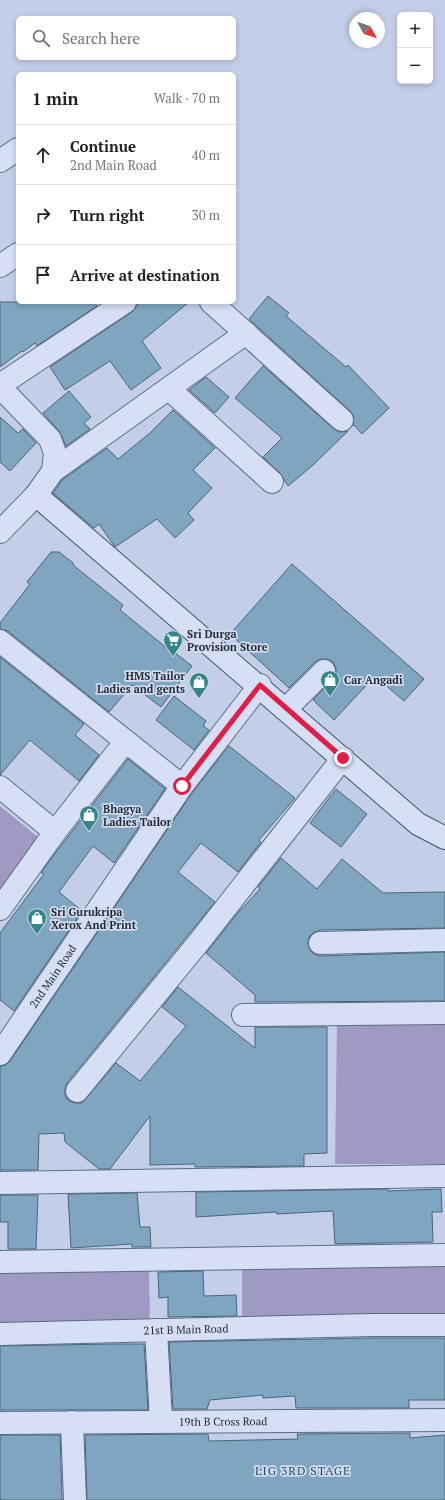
<!DOCTYPE html>
<html lang="en">
<head>
<meta charset="utf-8">
<style>
  body { margin:0; font-family:"PT Serif",serif; background:#f6f6f6; color:#202124 }
  .controls { position:absolute; right:12px; top:12px; display:grid; overflow:hidden; border-radius:6px; box-shadow:0 2px 6px #0003 }
  .controls button { width:36px; height:36px; display:grid; place-items:center; padding:0; border:0; border-bottom:1px solid #e0e0e0; background:#fff; color:#202124; font:20px sans-serif }
  .compass { position:absolute; left:349px; top:12px; width:36px; height:36px; border-radius:50%; background:#fff; box-shadow:0 2px 6px #0003; rotate:129deg }
  .stop { position:absolute; width:12px; height:12px; margin:-9px; border:3px solid #e11d48; border-radius:50%; background:#fff }
  .stop.end { background:#e11d48; border-color:#fff; box-shadow:0 1px 4px #0008 }
  .list { margin:0; padding:0; list-style:none }
  h2 { display:flex; justify-content:space-between; align-items:center; height:52px; margin:0; padding:0 16px; font-size:17px }
  h2 small { font-size:13px; font-weight:400; color:#757577 }
  .list li { display:grid; grid-template-columns:26px 1fr auto; gap:12px; align-items:center; box-sizing:border-box; height:60px; padding:0 16px; border-top:1px solid #e0e0e0 }
  .list b { display:block; font-size:15px; white-space:nowrap }
  .list p { margin:0; font-size:13px; white-space:nowrap; color:#757577 }
  .list em { font-size:13px; font-style:normal; color:#757577 }
  .icon { flex:none; width:22px; height:22px; fill:none; stroke:currentColor; stroke-width:2; stroke-linecap:round; stroke-linejoin:round }
  .map { position:relative; flex:none; width:445px; height:1500px; overflow:hidden }
  .search { position:absolute; background:#fff; box-shadow:0 2px 6px #0003; left:16px; top:16px; width:220px; height:44px; display:flex; align-items:center; gap:10px; box-sizing:border-box; padding:0 14px; border-radius:6px; color:#757577; font-size:15px }
  .panel { position:absolute; background:#fff; box-shadow:0 2px 6px #0003; left:16px; top:72px; width:220px; height:232px; border-radius:6px }
  .map>svg:first-child { display:block }
  .green { fill:#9f9ac4 }
  .building { fill:#7fa5c1; stroke:#46667c }
  .lines { fill:none; stroke-linecap:round; stroke-linejoin:round }
  .street-casing { stroke:#5d6d80; stroke-width:24 }
  .secondary-casing { stroke:#405162; stroke-width:24 }
  .street { stroke:#d6dff4; stroke-width:22 }
  .secondary { stroke:#d6dff4; stroke-width:22 }
  .route { stroke:#e11d48; stroke-width:5 }
  .labels { text-anchor:middle; dominant-baseline:central; stroke-width:3.5; stroke-linejoin:round; paint-order:stroke }
  .poi-label { font-size:11px; font-weight:bold; fill:#1f2932; stroke:#d3dbf0; text-anchor:start }
  .street-label { font-size:11px; fill:#1f2932; stroke:#d3dbf0 }
  .neighbourhood-label { font-size:12px; letter-spacing:1px; fill:#244e59; stroke:#d3dbf0 }
</style>
</head>
<body>
<div class="map">
<svg width="445" height="1500" viewBox="0 0 445 1500">
  <rect width="100%" height="100%" fill="#c4cee8"/>
  <path class="green" d="M 0,806 L 39,838 L 0,896 Z
    M 337,1022 L 445,1023 L 445,1164 L 335,1164 Z
    M 445,1263 L 445,1319 L 242,1319 L 242,1266 Z
    M 149,1269 L 150,1323 L 0,1327 L 0,1273 Z"/>
  <path class="building" d="M 268,296 L 289,313 L 286,316 L 346,367 L 348,365 L 389,408 L 362,434 L 354,425 L 352,426 L 354,417 L 350,411 L 249,319 Z
    M 0,302 L 94,302 L 97,306 L 37,346 L 35,343 L 23,352 L 22,351 L 0,367 Z
    M 139,302 L 189,302 L 142,341 L 161,368 L 131,390 L 110,361 L 65,390 L 50,367 L 132,312 Z
    M 263,366 L 334,429 L 340,432 L 348,431 L 313,465 L 288,486 L 280,473 L 263,457 L 282,438 L 235,398 Z
    M 206,377 L 229,397 L 215,413 L 189,390 Z
    M 69,391 L 91,417 L 84,423 L 90,429 L 66,446 L 59,431 L 43,413 Z
    M 173,410 L 215,448 L 193,470 L 212,488 L 188,513 L 194,520 L 175,538 L 157,519 L 115,547 L 99,524 L 94,528 L 53,493 L 62,480 L 107,448 L 118,459 L 150,433 Z
    M 0,417 L 18,433 L 23,429 L 36,443 L 10,471 L 0,462 Z
    M 51,552 L 59,552 L 73,563 L 73,565 L 123,605 L 120,610 L 173,653 L 174,652 L 192,666 L 161,707 L 132,685 L 109,712 L 8,631 L 0,629 L 0,623 L 30,584 L 27,582 Z
    M 292,564 L 424,679 L 404,701 L 375,676 L 334,720 L 313,700 L 336,675 L 336,668 L 333,662 L 327,659 L 321,659 L 315,662 L 289,688 L 230,634 Z
    M 0,657 L 84,724 L 75,735 L 99,755 L 79,781 L 30,740 L 0,775 Z
    M 174,696 L 206,721 L 203,726 L 209,730 L 194,750 L 156,720 Z
    M 229,746 L 295,798 L 259,840 L 261,842 L 238,872 L 201,843 L 178,872 L 215,902 L 67,1083 L 65,1089 L 65,1095 L 69,1101 L 75,1103 L 82,1103 L 116,1063 L 140,1081 L 186,1026 L 162,1007 L 178,987 L 255,1048 L 255,1027 L 327,1027 L 327,1153 L 304,1154 L 304,1166 L 195,1167 L 195,1164 L 150,1165 L 150,1116 L 110,1169 L 99,1169 L 65,1142 L 64,1133 L 39,1134 L 38,1170 L 0,1170 L 0,1066 L 6,1065 L 10,1061 L 192,793 Z
    M 128,759 L 165,789 L 114,863 L 93,846 L 59,892 L 82,911 L 14,1011 L 0,1000 L 0,933 L 44,874 L 41,873 L 53,856 Z
    M 336,789 L 367,814 L 341,847 L 310,823 Z
    M 281,858 L 317,889 L 342,859 L 383,893 L 445,892 L 445,928 L 320,930 L 313,933 L 309,937 L 308,943 L 310,950 L 314,954 L 320,956 L 445,952 L 445,1001 L 255,1002 L 255,995 L 206,953 L 237,914 L 260,889 L 258,887 Z
    M 388,1189 L 388,1191 L 441,1189 L 442,1212 L 432,1212 L 433,1242 L 335,1244 L 333,1211 L 277,1214 L 277,1212 L 196,1217 L 196,1192 Z
    M 137,1193 L 140,1227 L 150,1227 L 151,1247 L 132,1247 L 132,1244 L 71,1248 L 68,1194 Z
    M 0,1195 L 38,1195 L 36,1249 L 8,1249 L 8,1222 L 0,1222 Z
    M 203,1271 L 204,1296 L 236,1295 L 237,1316 L 168,1317 L 168,1297 L 159,1298 L 158,1272 Z
    M 371,1338 L 445,1338 L 445,1400 L 409,1400 L 409,1408 L 296,1408 L 295,1396 L 263,1398 L 263,1395 L 210,1400 L 207,1409 L 173,1409 L 169,1342 Z
    M 111,1344 L 144,1344 L 148,1410 L 0,1410 L 0,1346 Z
    M 410,1433 L 410,1438 L 445,1435 L 445,1500 L 87,1500 L 85,1435 L 208,1434 L 209,1441 L 298,1439 L 297,1434 Z
    M 0,1435 L 60,1435 L 62,1500 L 0,1500 Z"/>
  <g class="lines">
    <defs>
      <g id="street">
        <path d="M 0,161 L 18,149"/>
        <path d="M 0,266 L 18,254"/>
        <path d="M 211,302 L 342,420"/>
        <path d="M 0,385 L 125,302"/>
        <path d="M 0,387 L 50,439 L 55,453 L 53,471 L 36,495 L 0,532"/>
        <path d="M 169,389 L 272,482"/>
        <path d="M 53,471 L 246,333"/>
        <path d="M 0,641 L 182,786"/>
        <path d="M 286,709 L 324,671"/>
        <path d="M 0,787 L 55,832"/>
        <path d="M 0,909 L 55,832 L 125,742"/>
        <path d="M 320,943 L 445,940"/>
        <path d="M 243,1015 L 445,1013"/>
        <path id="s1" d="M 0,1054 L 182,786 L 260,685"/>
        <path d="M 77,1091 L 199,942 L 343,758"/>
        <path d="M 0,1183 L 445,1176"/>
        <path d="M 0,1262 L 445,1255"/>
        <path d="M 156,1330 L 161,1421"/>
        <path id="s2" d="M 0,1334 L 371,1325 L 445,1325"/>
        <path d="M 72,1422 L 75,1500"/>
        <path id="s3" d="M 0,1423 L 445,1420"/>
      </g>
      <path id="secondary" d="M 36,495 L 418,824 L 445,838"/>
    </defs>
    <use href="#street" class="street-casing"/>
    <use href="#secondary" class="secondary-casing"/>
    <use href="#street" class="street"/>
    <use href="#secondary" class="secondary"/>
  </g>
  <g class="lines">
    <path class="route" d="M 182,786 L 260,685 L 343,758"/>
  </g>
  <defs>
    <symbol id="supermarket-pin" viewBox="-11 -11 22 30"><path d="M0 17L-7.5 6A9.5 9.5 0 1 1 7.5 6Z" fill="#358787" stroke="#d3dbf0"/><path d="M-6-5.5h2.5l.6 2H6L4.5 2H-2.5L-4.4-4H-6ZM-1.5 3.2a1.3 1.3 0 1 0 .1 0ZM3 3.2a1.3 1.3 0 1 0 .1 0Z" fill="#fff"/></symbol>
    <symbol id="shop-pin" viewBox="-11 -11 22 30"><path d="M0 17L-7.5 6A9.5 9.5 0 1 1 7.5 6Z" fill="#358787" stroke="#d3dbf0"/><path d="M-5-2.5h2.3a2.7 3.5 0 0 1 5.4 0H5L5.5 6h-11ZM-1.5-2.5h3a1.5 2.3 0 0 0-3 0Z" fill="#fff"/></symbol>
  </defs>
  <g fill-rule="evenodd">
    <use href="#supermarket-pin" x="162" y="629" width="22" height="30"/>
    <use href="#shop-pin" x="319" y="669" width="22" height="30"/>
    <use href="#shop-pin" x="188" y="671" width="22" height="30"/>
    <use href="#shop-pin" x="78" y="804" width="22" height="30"/>
    <use href="#shop-pin" x="26" y="907" width="22" height="30"/>
  </g>
  <g class="labels">
    <g class="poi-label">
      <text x="187" y="634">Sri Durga<tspan x="187" dy="13">Provision Store</tspan></text>
      <text x="185" y="676" text-anchor="end">HMS Tailor<tspan x="185" dy="13">Ladies and gents</tspan></text>
      <text x="344" y="680">Car Angadi</text>
      <text x="103" y="809">Bhagya<tspan x="103" dy="13">Ladies Tailor</tspan></text>
      <text x="51" y="912">Sri Gurukripa<tspan x="51" dy="13">Xerox And Print</tspan></text>
    </g>
    <g class="street-label">
      <text stroke="none"><textPath href="#s1" startOffset="94">2nd Main Road</textPath></text>
      <text stroke="none"><textPath href="#s2" startOffset="186">21st B Main Road</textPath></text>
      <text stroke="none"><textPath href="#s3" startOffset="223">19th B Cross Road</textPath></text>
    </g>
    <g class="neighbourhood-label">
      <text x="303" y="1470">LIG 3RD STAGE</text>
    </g>
  </g>
</svg>
<div class="controls">
<button>+</button>
<button>−</button>
</div>
<svg class="compass" viewBox="-18 -18 36 36"><path d="M0-13l5 13h-10z" fill="#e53935"/><path d="M0 13l5-13h-10z" fill="#757577"/></svg>
<div class="stop" style="left:182px;top:786px"></div>
<div class="stop end" style="left:343px;top:758px"></div>
<div class="search"><svg class="icon" aria-label="search" viewBox="0 0 24 24"><circle cx="10" cy="10" r="6"/><path d="M15 15l6 6"/></svg>Search here</div>
<section class="panel">
<h2>1 min<small>Walk · 70 m</small></h2>
<ul class="list">
<li><svg class="icon" aria-label="ahead" viewBox="0 0 24 24"><path d="M12 20V5M6 11l6-6 6 6"/></svg><div><b>Continue</b><p>2nd Main Road</p></div><em>40 m</em></li>
<li><svg class="icon" aria-label="right" viewBox="0 0 24 24"><path d="M7 20v-9h11M14 6l5 5-5 5"/></svg><div><b>Turn right</b></div><em>30 m</em></li>
<li><svg class="icon" aria-label="arrive" viewBox="0 0 24 24"><path d="M6 21V4h12l-3 4 3 4H6"/></svg><div><b>Arrive at destination</b></div></li>
</ul>
</section>
</div>
</body>
</html>
